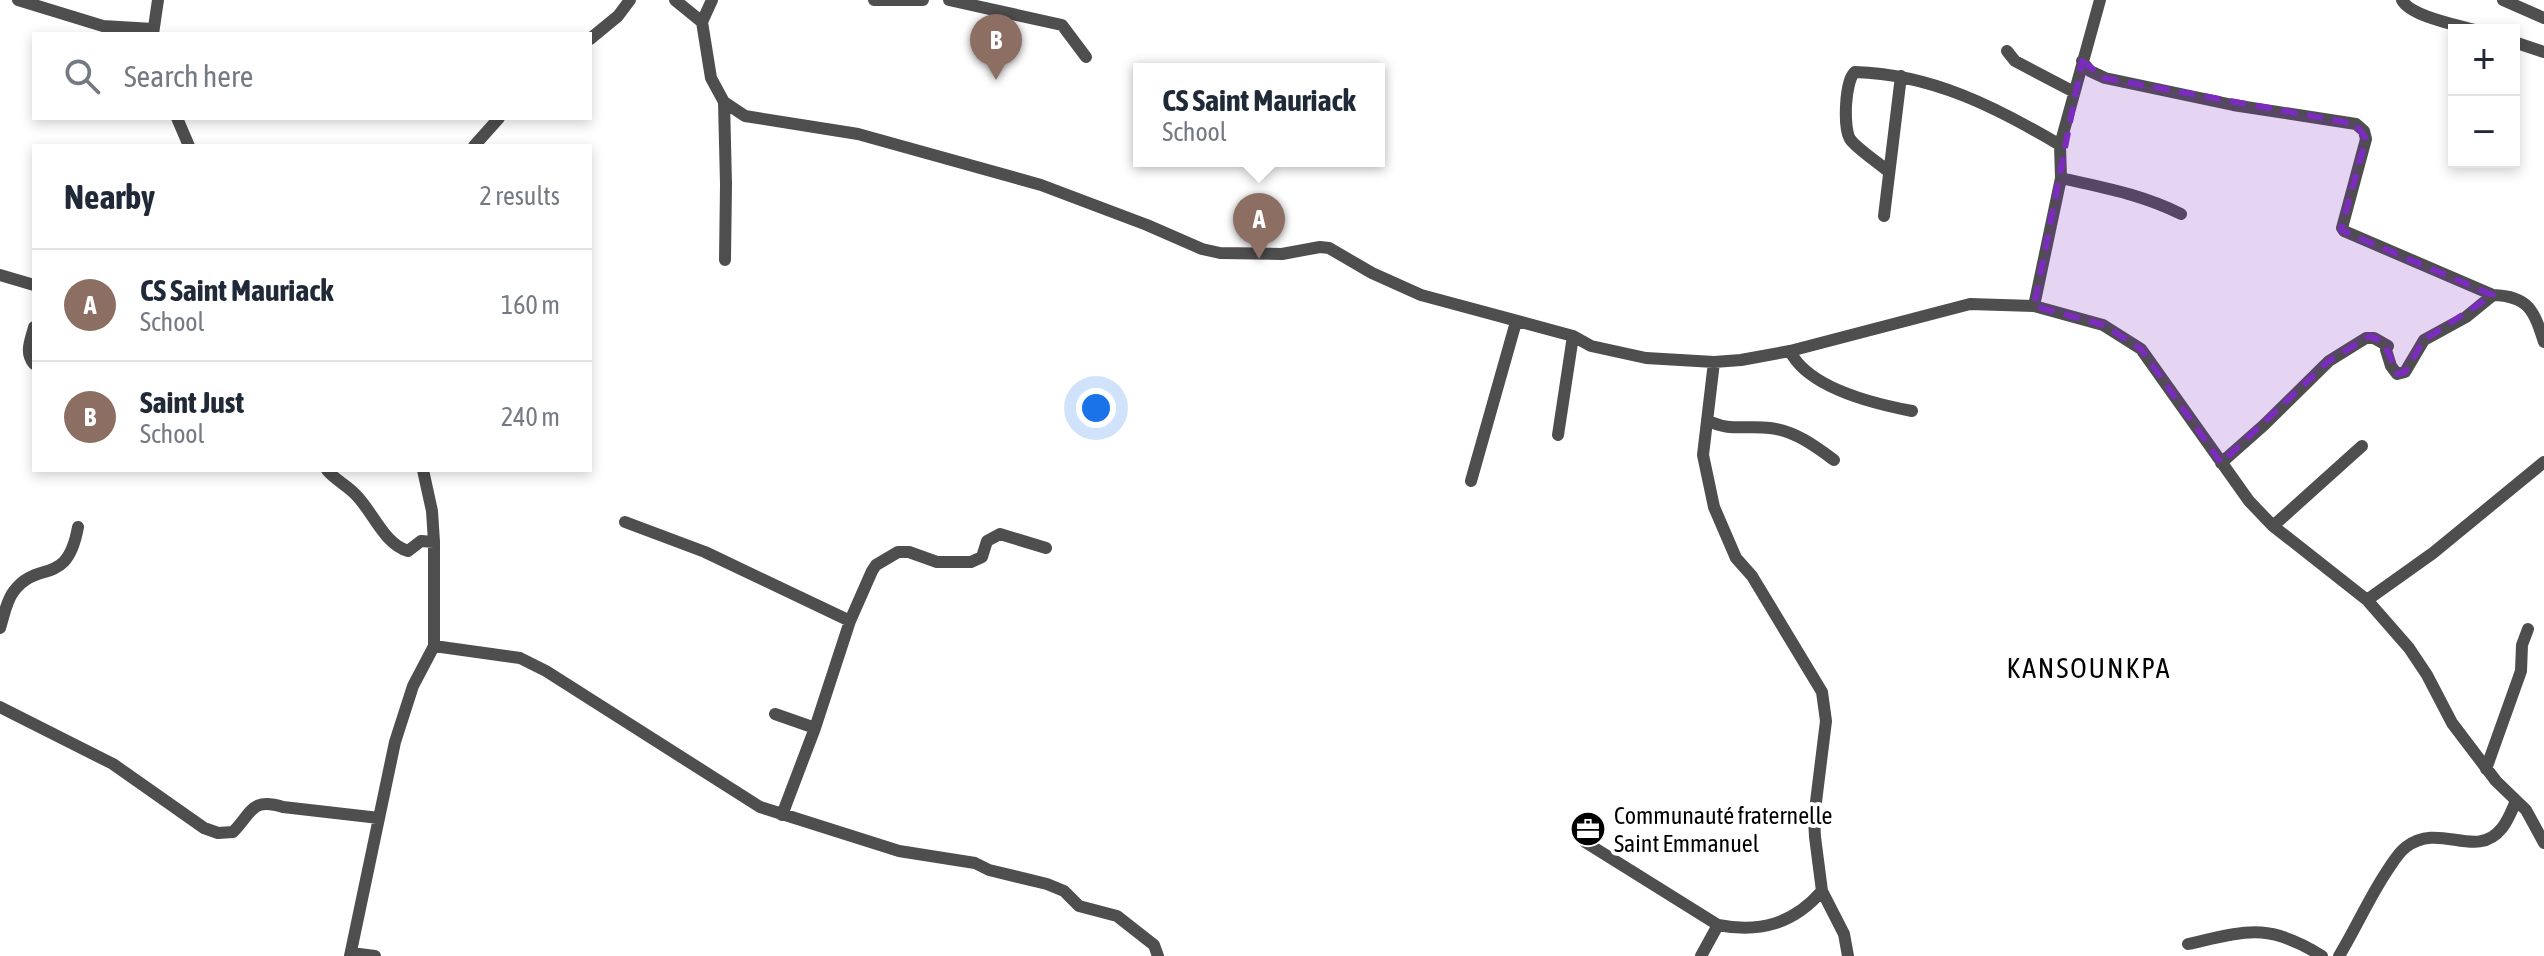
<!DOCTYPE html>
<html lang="en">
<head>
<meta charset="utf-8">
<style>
  body { margin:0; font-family:"Asap Condensed",sans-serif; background:#f2f2f3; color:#1f2937 }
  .controls { position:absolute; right:24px; top:24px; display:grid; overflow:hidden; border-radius:0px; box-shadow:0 4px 12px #0003 }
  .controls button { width:72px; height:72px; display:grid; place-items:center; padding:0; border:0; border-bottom:2px solid #e0e1e3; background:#fff; color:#1f2937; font:40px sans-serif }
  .you { position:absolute; left:1096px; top:408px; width:28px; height:28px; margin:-20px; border:6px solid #fff; border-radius:50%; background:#1a73e8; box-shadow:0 0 0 12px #1a73e833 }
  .badge { display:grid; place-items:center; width:52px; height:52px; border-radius:50%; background:#d93025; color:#fff; font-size:26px; font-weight:700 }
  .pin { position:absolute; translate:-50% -66px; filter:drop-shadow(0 2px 4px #0008) }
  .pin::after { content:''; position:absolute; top:42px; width:28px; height:24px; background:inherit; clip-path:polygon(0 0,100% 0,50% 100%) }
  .popup { position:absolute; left:1133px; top:63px; width:252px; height:104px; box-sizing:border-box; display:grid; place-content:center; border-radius:0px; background:#fff; filter:drop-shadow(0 2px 6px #0005); font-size:26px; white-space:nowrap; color:#747a83 }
  .popup b { font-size:30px; color:#1f2937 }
  .popup::after { content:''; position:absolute; left:50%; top:100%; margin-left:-16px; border:16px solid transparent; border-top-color:#fff }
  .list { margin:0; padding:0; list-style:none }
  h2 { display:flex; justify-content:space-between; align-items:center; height:104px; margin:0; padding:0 32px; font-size:34px }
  h2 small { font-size:26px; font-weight:400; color:#747a83 }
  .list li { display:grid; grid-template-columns:52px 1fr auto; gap:24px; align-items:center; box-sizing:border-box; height:112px; padding:0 32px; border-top:2px solid #e0e1e3 }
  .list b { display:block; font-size:30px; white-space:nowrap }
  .list p { margin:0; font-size:26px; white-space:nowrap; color:#747a83 }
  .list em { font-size:26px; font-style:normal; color:#747a83 }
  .icon { flex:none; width:44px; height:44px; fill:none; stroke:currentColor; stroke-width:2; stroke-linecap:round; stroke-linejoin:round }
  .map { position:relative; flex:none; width:2544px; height:956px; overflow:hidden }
  .search { position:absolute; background:#fff; box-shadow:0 4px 12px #0003; left:32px; top:32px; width:560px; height:88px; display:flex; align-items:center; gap:20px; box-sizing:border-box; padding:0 28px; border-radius:0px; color:#747a83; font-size:30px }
  .panel { position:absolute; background:#fff; box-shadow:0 4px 12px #0003; left:32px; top:144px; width:560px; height:328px; border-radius:0px }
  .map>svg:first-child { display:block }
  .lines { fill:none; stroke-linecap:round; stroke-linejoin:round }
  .minor { stroke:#4e4e4e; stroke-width:12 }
  .marked { fill:#7b2cbf; fill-opacity:0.2; stroke:#7b2cbf; stroke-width:6; stroke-dasharray:16 10; stroke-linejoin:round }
  .labels { text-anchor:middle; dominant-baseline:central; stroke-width:8; stroke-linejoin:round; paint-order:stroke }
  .poi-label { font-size:24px; fill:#000; stroke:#fff; text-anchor:start }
  .quarter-label { font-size:28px; letter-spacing:2px; fill:#000; stroke:#fff }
</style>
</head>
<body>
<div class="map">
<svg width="2544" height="956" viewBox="0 0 2544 956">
  <rect width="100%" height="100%" fill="#fff"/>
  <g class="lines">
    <path class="minor" d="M 18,0 L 103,26 L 153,29
      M 675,0 L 702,22
      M 712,0 L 702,22 L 711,78 L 724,102 L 726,184 L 725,260
      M 874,0 L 923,0
      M 949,0 L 1062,25 L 1086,57
      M 2402,0 C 2410,16 2457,25 2474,30
      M 2503,0 L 2544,18
      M 153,34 L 158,0
      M 590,39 L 618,16 L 630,0
      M 2514,42 L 2544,52
      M 2007,51 L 2015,61 L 2074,92
      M 2082,61 L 2090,71 L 2105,78 L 2233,105 L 2356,124 L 2364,131 L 2366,139 L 2342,228 L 2344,231 L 2493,295
      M 724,102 L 745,116 L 858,134 L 1041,185 L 1147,225 L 1202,249 L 1220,253 L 1282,254 L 1320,247 L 1329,248 L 1372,273 L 1421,295 L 1573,336 L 1591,346 L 1646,358 L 1714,362 L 1741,360 L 1790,351 L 1970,304 L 2034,306 L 2103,325 L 2141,349 L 2249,501 L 2273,526 L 2367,600 L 2409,648 L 2427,675 L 2452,723 L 2496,781 L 2526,810 L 2544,843
      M 177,118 L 189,146
      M 474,146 L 499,118
      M 1889,172 C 1879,163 1857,149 1850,139 C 1843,127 1845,80 1855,72 C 1931,74 1996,107 2060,145
      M 2061,178 C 2104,188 2141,194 2181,214
      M 1884,216 L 1901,76
      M 0,275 L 34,285
      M 2034,306 L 2061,178 L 2060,145 L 2100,0
      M 34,327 C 31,340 24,352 34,364
      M 1790,351 C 1808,388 1875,404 1912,411
      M 1714,362 L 1703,455 L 1714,507 L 1736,558 L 1752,576 L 1822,692 L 1826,721 L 1814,818 L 1815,837 L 1822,891 L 1844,934 L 1848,956
      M 1707,420 C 1729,432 1746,425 1770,428 C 1795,431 1815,446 1834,460
      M 1558,435 L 1573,336
      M 2221,463 L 2264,425 L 2329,361 L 2366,338 L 2374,338 L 2388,346 L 2386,350 L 2391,366 L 2397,374 L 2405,372 L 2424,340 L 2466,317 L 2493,295 C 2529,296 2534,311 2544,342
      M 327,470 C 335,480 347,485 356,495 C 373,512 384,544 408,551 L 421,541 L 434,542
      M 1471,481 L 1516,322
      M 625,522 L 705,552 L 850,621
      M 2273,526 L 2362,446
      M 2367,600 L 2433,553 L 2544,462
      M 0,628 C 4,616 6,601 14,591 C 38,559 67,588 78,527
      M 434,646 L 520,658 L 546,671 L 760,807 L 899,851 L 975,863 L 989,870 L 1047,884 L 1064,891 L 1079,906 L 1117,916 L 1154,945 L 1158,956
      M 0,707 L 113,764 L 204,828 L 218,833 L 233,832 C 252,813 251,797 283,807 L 379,818
      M 775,714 L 815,728
      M 2486,769 L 2521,671 L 2522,645 L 2528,629
      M 782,815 L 815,728 L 850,621 L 872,571 L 876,565 L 898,552 L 909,552 L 937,562 L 971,562 L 982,557 L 987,541 L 1000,534 L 1046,548
      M 1585,842 L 1718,925 C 1760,933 1793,924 1822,891
      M 2188,944 C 2246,931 2268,922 2322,956
      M 351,953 L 375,956
      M 350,956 L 395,742 L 413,686 L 434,646 L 434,542 L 432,511 L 423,470
      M 1701,956 L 1718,925
      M 2339,956 C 2356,928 2369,898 2387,871 C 2393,862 2398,853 2406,847 C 2440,821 2476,861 2502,828 C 2508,821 2512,810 2516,801"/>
  </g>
  <path class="marked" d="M 2082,61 L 2105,78 L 2356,124 L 2366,139 L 2341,230 L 2493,295 L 2424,340 L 2405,372 L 2397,374 L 2384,343 L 2370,336 L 2329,361 L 2221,463 L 2141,349 L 2103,325 L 2034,306 Z"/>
  <defs>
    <symbol id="office-disc" viewBox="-11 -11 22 22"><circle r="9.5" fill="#000" stroke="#fff"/><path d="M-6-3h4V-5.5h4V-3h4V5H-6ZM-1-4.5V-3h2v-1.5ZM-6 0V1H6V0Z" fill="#fff"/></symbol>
  </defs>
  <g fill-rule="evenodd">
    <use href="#office-disc" x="1568" y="809" width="40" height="40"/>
  </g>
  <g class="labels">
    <g class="poi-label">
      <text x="1614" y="815">Communauté fraternelle<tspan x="1614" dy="28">Saint Emmanuel</tspan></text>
    </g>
    <g class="quarter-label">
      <text x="2089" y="668">KANSOUNKPA</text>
    </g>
  </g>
</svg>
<div class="controls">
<button>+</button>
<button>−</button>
</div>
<div class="you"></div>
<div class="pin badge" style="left:1259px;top:259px;background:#8d6e63">A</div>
<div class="popup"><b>CS Saint Mauriack</b>School</div>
<div class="pin badge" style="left:996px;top:80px;background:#8d6e63">B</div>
<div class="search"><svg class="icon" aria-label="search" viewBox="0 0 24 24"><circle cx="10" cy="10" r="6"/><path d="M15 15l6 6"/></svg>Search here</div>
<section class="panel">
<h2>Nearby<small>2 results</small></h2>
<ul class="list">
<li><span class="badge" style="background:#8d6e63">A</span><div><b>CS Saint Mauriack</b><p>School</p></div><em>160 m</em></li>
<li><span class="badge" style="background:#8d6e63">B</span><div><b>Saint Just</b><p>School</p></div><em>240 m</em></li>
</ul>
</section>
</div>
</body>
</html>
